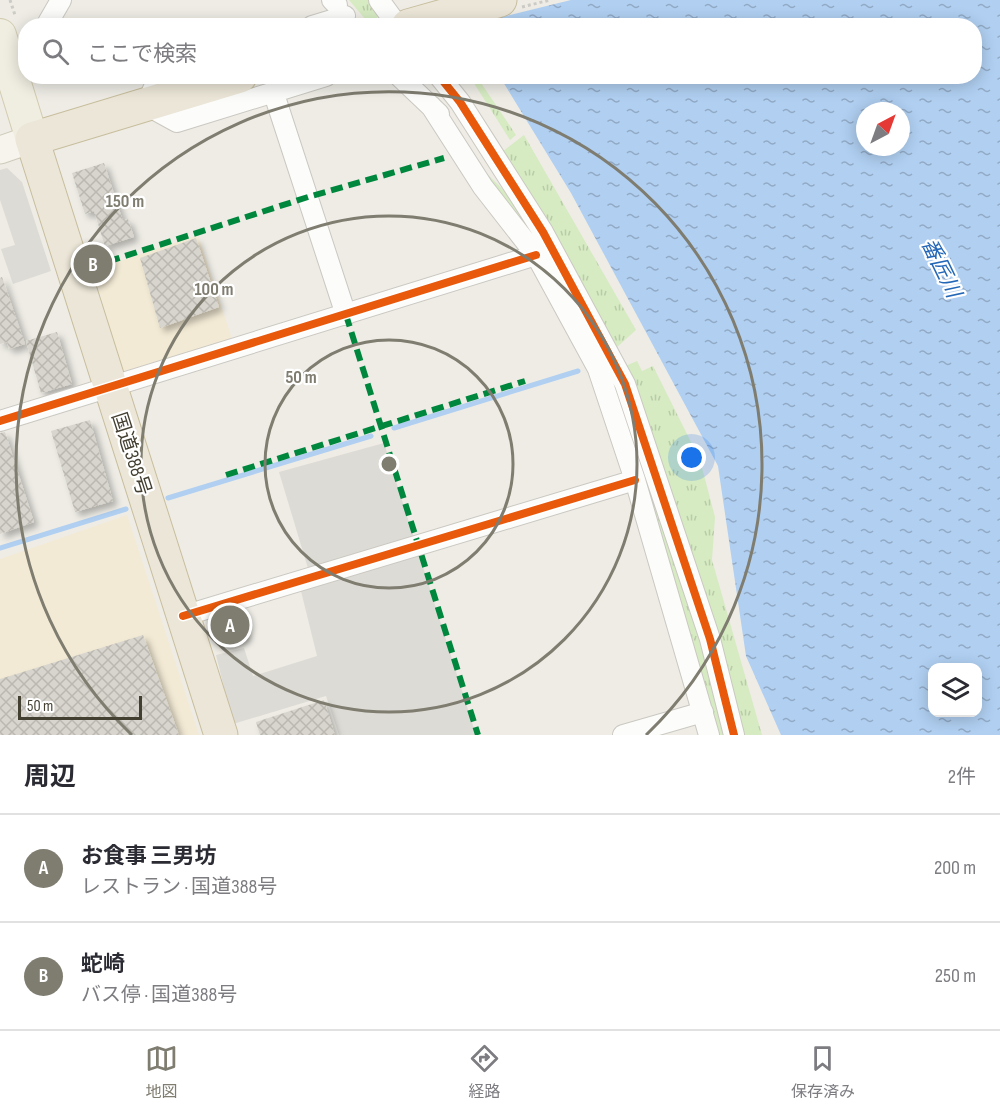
<!DOCTYPE html>
<html lang="ja">
<head>
<meta charset="utf-8">
<style>
  body { margin:0; font-family:"Sofia Sans Condensed","Noto Sans JP",sans-serif; background:#f7f7f7; color:#2b2b33 }
  .controls { position:absolute; right:18px; bottom:18px; display:grid; overflow:hidden; border-radius:12px; box-shadow:0 3px 15px #0003 }
  .controls button { width:54px; height:54px; display:grid; place-items:center; padding:0; border:0; border-bottom:2px solid #e1e1e2; background:#fff; color:#2b2b33; font:30px sans-serif }
  .compass { position:absolute; left:856px; top:102px; width:54px; height:54px; border-radius:50%; background:#fff; box-shadow:0 3px 15px #0003; rotate:41deg }
  .scale { position:absolute; left:18px; bottom:15px; width:124px; box-sizing:border-box; padding-left:6px; border:3px solid #433f31; border-top:0; font-size:16px; line-height:21px; white-space:nowrap; color:#433f31; -webkit-text-stroke:4px #fff; paint-order:stroke }
  .you { position:absolute; left:692px; top:458px; width:21px; height:21px; margin:-15px; border:4px solid #fff; border-radius:50%; background:#1a73e8; box-shadow:0 0 0 9px #1a73e833 }
  .badge { display:grid; place-items:center; width:39px; height:39px; border-radius:50%; background:#7f7c70; color:#fff; font-size:20px; font-weight:700 }
  .pin { position:absolute; translate:-50% -50%; border:3px solid #fff; box-shadow:0 2px 6px #0006 }
  .list { margin:0; padding:0; list-style:none }
  h2 { display:flex; justify-content:space-between; align-items:center; height:78px; margin:0; padding:0 24px; font-size:26px }
  h2 small { font-size:20px; font-weight:400; color:#7c7c81 }
  .list li { display:grid; grid-template-columns:39px 1fr auto; gap:18px; align-items:center; box-sizing:border-box; height:108px; padding:0 24px; border-top:2px solid #e1e1e2 }
  .list b { display:block; font-size:22px; white-space:nowrap }
  .list p { margin:0; font-size:20px; white-space:nowrap; color:#7c7c81 }
  .list em { font-size:20px; font-style:normal; color:#7c7c81 }
  .icon { flex:none; width:33px; height:33px; fill:none; stroke:currentColor; stroke-width:2; stroke-linecap:round; stroke-linejoin:round }
  .map { position:relative; flex:none; width:1000px; height:735px; overflow:hidden }
  .search { position:absolute; background:#fff; box-shadow:0 3px 15px #0003; left:18px; right:18px; top:18px; height:66px; display:flex; align-items:center; gap:15px; box-sizing:border-box; padding:0 21px; border-radius:24px; color:#7c7c81; font-size:22px }
  .sheet { height:294px; background:#fff }
  nav { display:flex; justify-content:space-around; align-items:center; box-sizing:border-box; height:84px; border-top:2px solid #e1e1e2; background:#fff; font-size:16px; color:#7c7c81 }
  nav a { display:grid; justify-items:center; gap:3px }
  nav .on { color:#7f7c70 }
  .map>svg:first-child { display:block }
  .commercial { fill:#f3ead5 }
  .grass { fill:url(#grass-tufts) }
  .parking { fill:#dddbd5 }
  .water { fill:url(#water-ripples); fill-rule:evenodd }
  .pier { fill:#eeece5 }
  .lines { fill:none; stroke-linecap:round; stroke-linejoin:round }
  .stream { stroke:#b0cff1; stroke-width:5 }
  .building { fill:url(#building-cross-hatch); filter:url(#shadow) }
  .street-casing { stroke:#cac8c1; stroke-width:22 }
  .secondary-casing { stroke:#cecabb; stroke-width:29 }
  .primary-casing { stroke:#d2ccb0; stroke-width:34 }
  .highway-casing { stroke:#c8be9e; stroke-width:35 }
  .path { stroke:#cccbc5; stroke-width:3; stroke-dasharray:3 3; stroke-linecap:butt }
  .street { stroke:#fcfcfb; stroke-width:20 }
  .secondary { stroke:#f6f4ec; stroke-width:27 }
  .primary { stroke:#f0ede1; stroke-width:32 }
  .highway { stroke:#ebe6d7; stroke-width:33 }
  .quiet { stroke:#00873e; stroke-width:6; stroke-dasharray:12 6; stroke-linecap:butt }
  .cycleway-casing { stroke:#fff; stroke-width:11 }
  .cycleway { stroke:#e8590c; stroke-width:8 }
  .ring { fill:none; stroke:#7f7c70; stroke-width:3 }
  .labels { text-anchor:middle; dominant-baseline:central; stroke-width:4.5; stroke-linejoin:round; paint-order:stroke }
  .street-label { font-size:20px; fill:#433f31; stroke:#fff }
  .water-label { font-size:21px; font-style:italic; fill:#2367b7; stroke:#fff }
  .centre { fill:#7f7c70; stroke:#fff; stroke-width:3 }
  .ring-label { font-size:18px; text-anchor:middle; font-weight:bold; fill:#7f7c70; stroke:#fff; stroke-width:4.5; stroke-linejoin:round; paint-order:stroke }
</style>
</head>
<body>
<div class="map">
<svg width="1000" height="735" viewBox="0 0 1000 735">
  <defs>
    <pattern id="grass-tufts" width="24" height="20" patternUnits="userSpaceOnUse" patternTransform="scale(1.5)"><rect width="24" height="20" fill="#d6ebc2"/><path d="M3 7l-1-3M5 7V3M7 7l1-3M15 17l-1-3M17 17v-4M19 17l1-3" fill="none" stroke="#b9cba7"/></pattern>
    <pattern id="water-ripples" width="26" height="14" patternUnits="userSpaceOnUse" patternTransform="scale(1.5)"><rect width="26" height="14" fill="#b0cff1"/><path d="M2 4q2-2 4 0t4 0M15 11q2-2 4 0t4 0" fill="none" stroke="#91a9c4"/></pattern>
    <pattern id="building-cross-hatch" width="8" height="8" patternUnits="userSpaceOnUse" patternTransform="scale(1.5)"><rect width="8" height="8" fill="#d7d5cd"/><path d="M0 0l8 8M0 8l8-8" fill="none" stroke="#bab8b0"/></pattern>
    <filter id="shadow"><feDropShadow dx="4.5" dy="4.5" stdDeviation="3" flood-color="#0004"/></filter>
  </defs>
  <rect width="100%" height="100%" fill="#eeece5"/>
  <path class="commercial" d="M 198,235 L 233,342 L 124,376 L 93,270 Z
    M 127,515 L 199,735 L 0,735 L 0,559 Z"/>
  <path class="grass" d="M 349,0 L 374,0 L 378,5 L 377,18 L 366,20 Z
    M 470,77 L 477,77 L 516,135 L 510,140 Z
    M 524,135 L 636,330 L 616,348 L 547,219 L 502,152 Z
    M 482,169 L 527,213 L 545,241 L 539,252 L 479,173 Z
    M 637,361 L 642,371 L 653,366 L 700,460 L 715,517 L 712,560 L 762,735 L 739,735 L 623,367 Z
    M 622,386 L 729,735 L 715,735 L 612,394 Z"/>
  <path class="parking" d="M 7,168 L 22,182 L 51,271 L 13,284 L 1,249 L 15,245 L 0,200 L 0,170 Z
    M 384,443 L 476,735 L 339,735 L 326,696 L 233,724 L 216,655 L 244,648 L 253,676 L 317,656 L 300,587 L 313,585 L 279,472 Z"/>
  <path class="water" d="M 445,0 L 1000,0 L 1000,735 L 781,735 L 746,656 L 718,466 L 571,193 L 500,77 L 974,76 L 974,26 L 463,25 ZM 865,111 L 901,111 L 901,147 L 865,147 ZM 932,668 L 978,668 L 978,712 L 932,712 Z"/>
  <path class="pier" d="M 442,0 L 571,0 L 466,26 Z"/>
  <g class="lines">
    <path class="stream" d="M 394,428 L 578,371
      M 168,498 L 371,436
      M 0,548 L 126,509"/>
  </g>
  <path class="building" d="M 104,163 L 123,221 L 128,219 L 134,237 L 105,246 L 94,211 L 85,214 L 72,173 Z
    M 196,238 L 219,307 L 160,328 L 140,258 Z
    M 2,277 L 25,344 L 9,349 L 7,342 L 0,344 L 0,278 Z
    M 57,332 L 72,384 L 41,393 L 26,341 Z
    M 90,420 L 113,501 L 75,512 L 51,431 Z
    M 5,432 L 34,522 L 0,534 L 0,433 Z
    M 238,612 L 247,637 L 223,645 L 216,619 Z
    M 143,635 L 179,735 L 0,735 L 0,679 Z
    M 324,700 L 335,735 L 260,735 L 256,722 Z"/>
  <g class="lines">
    <defs>
      <path id="street" d="M 332,0 L 337,5
        M 379,0 L 398,26
        M 46,26 L 61,0
        M 312,26 L 345,16
        M 159,76 L 146,105 L 177,122 L 326,76
        M 399,76 L 439,114
        M 439,76 L 460,102 L 543,232 L 625,384 L 710,639 L 734,735
        M 274,94 L 346,315
        M 431,106 L 483,187 L 536,255 L 598,369 L 635,480 L 709,735
        M 0,421 L 536,255
        M 183,616 L 635,480
        M 623,735 L 703,712"/>
      <path id="secondary" d="M 0,150 L 32,139"/>
      <path id="primary" d="M 0,35 L 32,139"/>
      <path id="highway" d="M 408,26 L 500,0
        M 221,735 L 32,139 L 240,76"/>
    </defs>
    <use href="#street" class="street-casing"/>
    <use href="#secondary" class="secondary-casing"/>
    <use href="#primary" class="primary-casing"/>
    <use href="#highway" class="highway-casing"/>
    <path class="path" d="M 10,0 L 15,15
      M 522,7 L 550,0
      M 363,26 L 373,22"/>
    <use href="#street" class="street"/>
    <use href="#secondary" class="secondary"/>
    <use href="#primary" class="primary"/>
    <use href="#highway" class="highway"/>
    <path class="quiet" d="M 91,267 L 308,197 L 444,158
      M 346,315 L 478,735
      M 226,475 L 525,381"/>
    <defs>
      <path id="cycleway" d="M 439,76 L 460,102 L 543,232 L 625,384 L 710,639 L 734,735
        M 0,421 L 536,255
        M 183,616 L 635,480"/>
    </defs>
    <use href="#cycleway" class="cycleway-casing"/>
    <use href="#cycleway" class="cycleway"/>
  </g>
  <g class="ring">
    <circle cx="389" cy="464" r="124"/>
    <circle cx="389" cy="464" r="248"/>
    <path d="M132 735A373 373 0 1 1 646 735"/>
  </g>
  <g class="labels">
    <g class="street-label">
      <text transform="translate(131 454) rotate(72)">国道388号</text>
    </g>
    <g class="water-label">
      <text transform="translate(941 268) rotate(64)">番匠川</text>
    </g>
  </g>
  <circle cx="389" cy="464" r="9" class="centre"/>
  <g class="ring-label">
    <text x="125" y="207">150 m</text>
    <text x="214" y="295">100 m</text>
    <text x="301" y="383">50 m</text>
  </g>
</svg>
<div class="controls">
<button><svg class="icon" aria-label="layers" viewBox="0 0 24 24"><path d="M12 4l9 5-9 5-9-5zM3 14l9 5 9-5"/></svg></button>
</div>
<svg class="compass" viewBox="-18 -18 36 36"><path d="M0-13l5 13h-10z" fill="#e53935"/><path d="M0 13l5-13h-10z" fill="#7c7c81"/></svg>
<div class="scale">50 m</div>
<div class="you"></div>
<div class="pin badge" style="left:230px;top:625px">A</div>
<div class="pin badge" style="left:93px;top:264px">B</div>
<div class="search"><svg class="icon" aria-label="search" viewBox="0 0 24 24"><circle cx="10" cy="10" r="6"/><path d="M15 15l6 6"/></svg>ここで検索</div>
</div>
<section class="sheet">
<h2>周辺<small>2件</small></h2>
<ul class="list">
<li><span class="badge">A</span><div><b>お食事 三男坊</b><p>レストラン · 国道388号</p></div><em>200 m</em></li>
<li><span class="badge">B</span><div><b>蛇崎</b><p>バス停 · 国道388号</p></div><em>250 m</em></li>
</ul>
</section>
<nav>
<a class="on"><svg class="icon" aria-label="map" viewBox="0 0 24 24"><path d="M3 6l6-2 6 2 6-2v14l-6 2-6-2-6 2zM9 4v14M15 6v14"/></svg>地図</a>
<a><svg class="icon" aria-label="directions" viewBox="0 0 24 24"><path d="M12 3l9 9-9 9-9-9zM9 14v-3h6M13 9l2 2-2 2"/></svg>経路</a>
<a><svg class="icon" aria-label="saved" viewBox="0 0 24 24"><path d="M7 4h10v16l-5-4-5 4z"/></svg>保存済み</a>
</nav>
</body>
</html>
